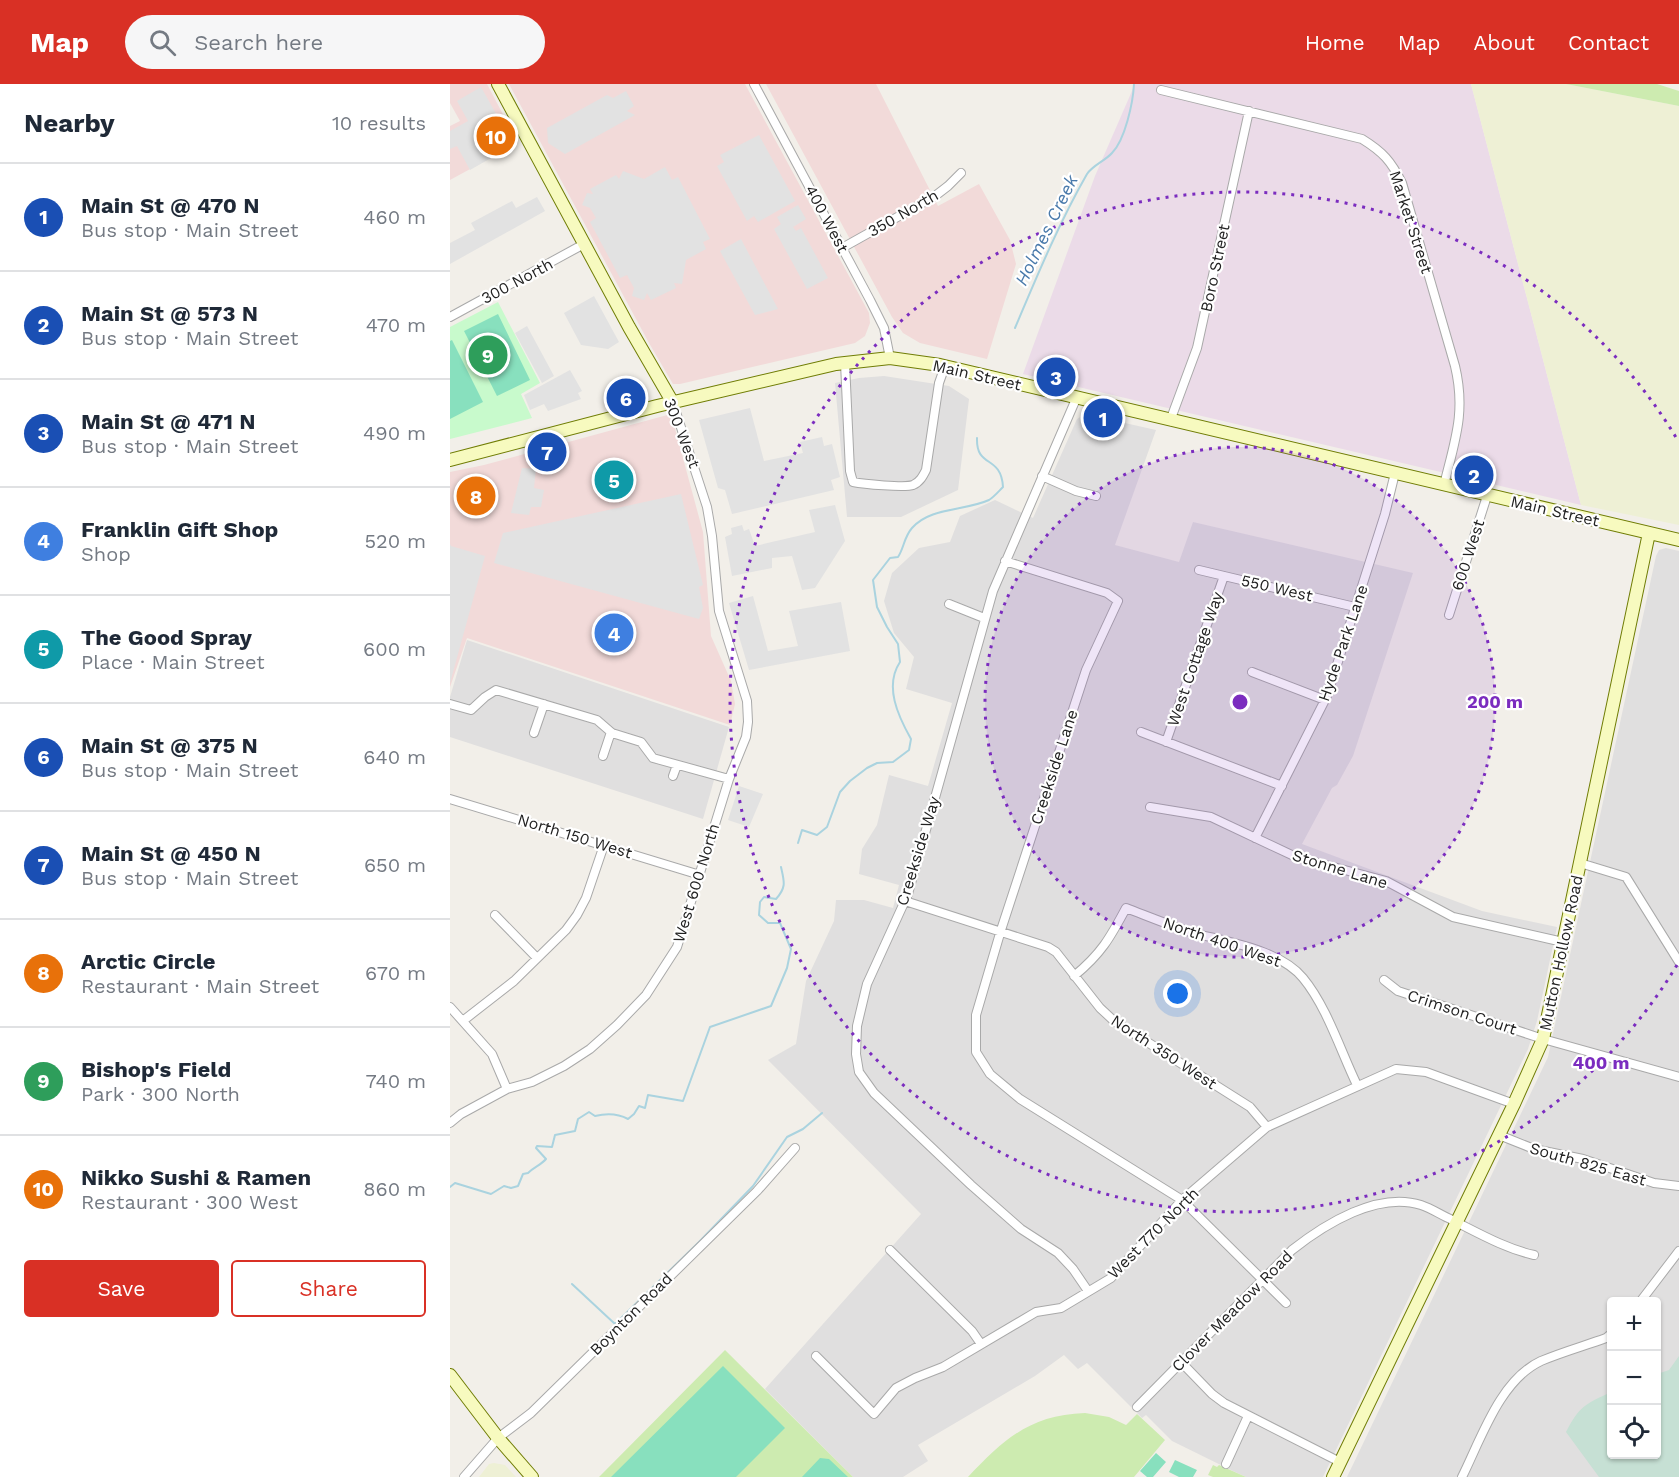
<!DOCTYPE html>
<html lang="en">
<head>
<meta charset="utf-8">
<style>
  body { margin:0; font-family:"Work Sans",sans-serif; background:#f6f6f7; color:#1f2937 }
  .controls { position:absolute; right:18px; bottom:18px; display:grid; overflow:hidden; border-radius:6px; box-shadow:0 2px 4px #0004 }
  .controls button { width:54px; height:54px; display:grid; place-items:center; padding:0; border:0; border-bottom:2px solid #e0e1e3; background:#fff; color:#1f2937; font:30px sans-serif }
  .you { position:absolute; left:728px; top:910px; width:21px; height:21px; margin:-15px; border:4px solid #fff; border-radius:50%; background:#1a73e8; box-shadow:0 0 0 9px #1a73e833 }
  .badge { display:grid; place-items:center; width:39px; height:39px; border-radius:50%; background:#d93025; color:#fff; font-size:20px; font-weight:700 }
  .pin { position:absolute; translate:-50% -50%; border:3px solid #fff; box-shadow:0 2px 6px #0006 }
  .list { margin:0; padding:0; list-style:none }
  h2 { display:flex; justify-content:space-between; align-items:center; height:78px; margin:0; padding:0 24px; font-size:26px }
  h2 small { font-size:20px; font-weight:400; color:#747a83 }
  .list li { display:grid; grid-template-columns:39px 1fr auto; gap:18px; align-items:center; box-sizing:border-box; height:108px; padding:0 24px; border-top:2px solid #e0e1e3 }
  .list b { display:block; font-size:22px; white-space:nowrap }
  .list p { margin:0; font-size:20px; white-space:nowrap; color:#747a83 }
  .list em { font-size:20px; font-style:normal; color:#747a83 }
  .actions { display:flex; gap:12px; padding:18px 24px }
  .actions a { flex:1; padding:14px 0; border:2px solid #d93025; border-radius:6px; text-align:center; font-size:21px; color:#d93025 }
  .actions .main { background:#d93025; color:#fff }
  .icon { flex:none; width:33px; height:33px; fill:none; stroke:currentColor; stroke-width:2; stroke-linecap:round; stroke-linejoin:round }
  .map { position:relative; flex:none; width:1229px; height:1393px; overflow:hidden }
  header { display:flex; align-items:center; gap:36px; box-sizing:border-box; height:84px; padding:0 30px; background:#d93025; color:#fff }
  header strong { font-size:28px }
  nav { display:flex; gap:33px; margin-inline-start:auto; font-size:21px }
  .search { width:420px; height:54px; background:#f6f6f7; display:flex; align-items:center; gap:15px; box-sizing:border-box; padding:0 21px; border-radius:33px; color:#747a83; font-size:22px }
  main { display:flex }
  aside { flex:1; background:#fff }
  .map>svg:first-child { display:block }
  .residential { fill:#e0dfdf; fill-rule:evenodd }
  .commercial { fill:#f2dad9 }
  .industrial { fill:#ebdbe8 }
  .farmland { fill:#eef0d5 }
  .grass { fill:#cdebb0 }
  .wetland { fill:#c6e0d4 }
  .park { fill:#c8facc }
  .pitch { fill:#88e0be }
  .parking { fill:#e2e2e2 }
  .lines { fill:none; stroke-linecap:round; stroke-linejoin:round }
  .stream { stroke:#aad3df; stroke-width:2 }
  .street-casing { stroke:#a9a9a9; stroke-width:10 }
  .secondary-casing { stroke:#707d05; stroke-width:14 }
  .street { stroke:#fff; stroke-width:8 }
  .secondary { stroke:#f7fabf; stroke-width:12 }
  .ring { fill:none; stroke:#7b2cbf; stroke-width:3; stroke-dasharray:3 6 }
  .labels { text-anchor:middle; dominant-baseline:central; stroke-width:4.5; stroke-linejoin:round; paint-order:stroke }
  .street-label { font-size:16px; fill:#222; stroke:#fff }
  .water-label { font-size:18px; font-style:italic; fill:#4a7aab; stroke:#fff }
  .centre { fill:#7b2cbf; stroke:#fff; stroke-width:3 }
  .ring-label { font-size:18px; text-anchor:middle; font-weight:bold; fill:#7b2cbf; stroke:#fff; stroke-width:4.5; stroke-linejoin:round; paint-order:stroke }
</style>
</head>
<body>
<header>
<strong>Map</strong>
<div class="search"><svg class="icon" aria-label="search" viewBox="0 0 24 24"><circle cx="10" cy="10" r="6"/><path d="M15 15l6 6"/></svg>Search here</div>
<nav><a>Home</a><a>Map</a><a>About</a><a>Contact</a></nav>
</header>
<main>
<aside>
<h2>Nearby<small>10 results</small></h2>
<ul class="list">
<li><span class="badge" style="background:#1a4fb4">1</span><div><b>Main St @ 470 N</b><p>Bus stop · Main Street</p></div><em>460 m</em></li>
<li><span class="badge" style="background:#1a4fb4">2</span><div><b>Main St @ 573 N</b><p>Bus stop · Main Street</p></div><em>470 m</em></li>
<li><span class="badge" style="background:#1a4fb4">3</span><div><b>Main St @ 471 N</b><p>Bus stop · Main Street</p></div><em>490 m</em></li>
<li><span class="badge" style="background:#3f7fe0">4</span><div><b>Franklin Gift Shop</b><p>Shop</p></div><em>520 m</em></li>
<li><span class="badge" style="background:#0f9aa8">5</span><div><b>The Good Spray</b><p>Place · Main Street</p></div><em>600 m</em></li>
<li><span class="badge" style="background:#1a4fb4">6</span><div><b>Main St @ 375 N</b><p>Bus stop · Main Street</p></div><em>640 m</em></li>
<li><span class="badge" style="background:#1a4fb4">7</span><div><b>Main St @ 450 N</b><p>Bus stop · Main Street</p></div><em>650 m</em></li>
<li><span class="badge" style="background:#e8710a">8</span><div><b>Arctic Circle</b><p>Restaurant · Main Street</p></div><em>670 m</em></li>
<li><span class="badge" style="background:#2e9e5b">9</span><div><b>Bishop's Field</b><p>Park · 300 North</p></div><em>740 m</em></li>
<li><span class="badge" style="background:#e8710a">10</span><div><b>Nikko Sushi &amp; Ramen</b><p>Restaurant · 300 West</p></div><em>860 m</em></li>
</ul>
<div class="actions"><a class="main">Save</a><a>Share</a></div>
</aside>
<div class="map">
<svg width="1229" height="1393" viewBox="0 0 1229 1393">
  <rect width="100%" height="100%" fill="#f2efe9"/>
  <path class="residential" d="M 434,292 L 499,302 L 519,315 L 508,406 L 451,433 L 397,433 L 385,299 L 409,294 Z
    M 635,330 L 706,346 L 665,461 L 729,478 L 743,438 L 963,489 L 903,672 L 887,701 L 882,704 L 852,760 L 1032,827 L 1107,843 L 1087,937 L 1078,965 L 873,1393 L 796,1393 L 783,1387 L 722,1357 L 696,1331 L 692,1334 L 637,1279 L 628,1285 L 614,1271 L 585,1292 L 468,1361 L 478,1377 L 453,1393 L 403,1393 L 315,1305 L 471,1130 L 318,976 L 346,960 L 356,897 L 384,837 L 386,816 L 414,816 L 443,824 L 449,801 L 409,790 L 412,765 L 427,741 L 439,691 L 478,702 L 502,619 L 456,605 L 464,573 L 444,549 L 434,517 L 442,489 L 469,464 L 500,458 L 510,432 L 545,416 L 583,434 L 627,335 Z
    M 1216,464 L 1229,467 L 1229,1393 L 897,1393 L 1098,973 L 1206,472 L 1209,466 ZM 1162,1218 L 1206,1218 L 1206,1370 L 1162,1370 Z
    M 17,556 L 279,643 L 253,735 L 0,653 L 0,613 Z"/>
  <path class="commercial" d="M 0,0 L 37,0 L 68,59 L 0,96 L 0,42 L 10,37 L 0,19 Z
    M 59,0 L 295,0 L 419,229 L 420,239 L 415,252 L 405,259 L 230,300 L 223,300 L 199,259 Z
    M 316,0 L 426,0 L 488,122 L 529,100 L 560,156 L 566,180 L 537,275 L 470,259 L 453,249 L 442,233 Z
    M 221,330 L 253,448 L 261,552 L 281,597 L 285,620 L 280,641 L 17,554 L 0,603 L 0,388 L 34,381 Z"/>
  <path class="industrial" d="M 685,0 L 1021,0 L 1131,421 L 573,290 L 645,92 Z"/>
  <path class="farmland" d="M 1021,0 L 1116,0 L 1229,22 L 1229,441 L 1131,421 Z
    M 44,1379 L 55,1381 L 66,1393 L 29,1393 L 39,1380 Z"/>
  <path class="grass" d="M 1116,0 L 1207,0 L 1229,7 L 1229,22 Z
    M 275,1266 L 403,1393 L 149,1393 Z
    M 635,1329 L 659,1333 L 676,1341 L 687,1330 L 715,1356 L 684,1393 L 518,1393 C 554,1355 580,1331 635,1329 Z
    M 763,1381 L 767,1383 L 769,1381 L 796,1393 L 763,1393 L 758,1391 Z"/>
  <path class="wetland" d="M 1229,1272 L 1229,1393 L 1149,1393 L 1116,1348 C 1128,1325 1133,1321 1157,1310 L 1157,1306 L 1161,1305 L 1162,1370 L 1206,1370 L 1207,1290 L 1219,1286 Z"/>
  <path class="park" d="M 48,218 L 90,299 L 71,310 L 82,334 L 0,355 L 0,243 Z"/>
  <path class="pitch" d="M 48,230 L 80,296 L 47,312 L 14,247 Z
    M 2,256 L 33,318 L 0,335 L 0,257 Z
    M 273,1282 L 335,1344 L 286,1393 L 161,1393 Z
    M 706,1369 L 716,1378 L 703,1393 L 697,1393 L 690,1387 Z
    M 370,1374 L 379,1375 L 398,1393 L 352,1393 Z
    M 725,1376 L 747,1386 L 743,1393 L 729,1393 L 719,1388 Z"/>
  <path class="parking" d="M 31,3 L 49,35 L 27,47 L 41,74 L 20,86 L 7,62 L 0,65 L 0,47 L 18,37 L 7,17 Z
    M 176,7 L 184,22 L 177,27 L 185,31 L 115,70 L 98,59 L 97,44 L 157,11 L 163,14 Z
    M 309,51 L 345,117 L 308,138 L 304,132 L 297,137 L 267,82 L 274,78 L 270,71 Z
    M 215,83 L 222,96 L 228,93 L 260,155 L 253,158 L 256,165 L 236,176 L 232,200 L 224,199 L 226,204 L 201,216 L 197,209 L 194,216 L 182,212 L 184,204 L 177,191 L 170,194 L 140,138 L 146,134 L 140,124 L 132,121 L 137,109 L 143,110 L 140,105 L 166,91 L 169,95 L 173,87 L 194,95 Z
    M 87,113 L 95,127 L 0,180 L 0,159 L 25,146 L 21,139 L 62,117 L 66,124 Z
    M 348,121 L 356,135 L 343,143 L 346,147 L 351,144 L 378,194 L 357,205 L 324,145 L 331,140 L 327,133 Z
    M 291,155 L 328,225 L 305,231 L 270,167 Z
    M 144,212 L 169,258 L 158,265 L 131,261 L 114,229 Z
    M 77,242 L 104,292 L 92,299 L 65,249 Z
    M 120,286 L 132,307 L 128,309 L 131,315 L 98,327 L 94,320 L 80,326 L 74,311 Z
    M 300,324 L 314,377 L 353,369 L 350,358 L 372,353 L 374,362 L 382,360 L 390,393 L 381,396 L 384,406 L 282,430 L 275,406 L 268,404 L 249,336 Z
    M 72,384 L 86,385 L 84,404 L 94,406 L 91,423 L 81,423 L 79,431 L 61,429 Z
    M 231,410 L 253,501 L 249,503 L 253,524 L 249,535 L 44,479 L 53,449 Z
    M 385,421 L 395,457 L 365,504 L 352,506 L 342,472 L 322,474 L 322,484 L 282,492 L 275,453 L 282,450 L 281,444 L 292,441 L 294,447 L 299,445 L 305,462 L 365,448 L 359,426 Z
    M 0,460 L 1,462 L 35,472 L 0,599 Z
    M 303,512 L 318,567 L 348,562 L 339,527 L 391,518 L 400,567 L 299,586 L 279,519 Z
    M 289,702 L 313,710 L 299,743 L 278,736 Z"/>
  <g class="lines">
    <path class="stream" d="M 565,244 C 587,192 609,139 637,90 C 643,81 655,77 662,69 C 675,56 683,19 684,0
      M 348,759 L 352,746 L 367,751 L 377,743 L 390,708 L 400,697 L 417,684 L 427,679 L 443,678 L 459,666 L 461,655 C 448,632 434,602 450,578 L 448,560 L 437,543 L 427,523 L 423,496 L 440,474 L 448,473 C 454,464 454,453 462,444 C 480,423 515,427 539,416 C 544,413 549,407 553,403 C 551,370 526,385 527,354
      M 0,1103 L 5,1099 L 41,1110 L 54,1102 L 61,1104 L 68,1102 L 73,1090 L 78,1089 C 84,1083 91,1081 96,1075 L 86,1064 L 87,1062 L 102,1063 L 105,1051 L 125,1047 L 128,1035 L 139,1028 L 145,1032 C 157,1029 167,1029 178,1035 L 184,1030 L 189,1022 L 195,1024 L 198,1011 L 233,1017 L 260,943 L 321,922 L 337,884 L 341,865 L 330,839 L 318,839 L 309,831 L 310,818 L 314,813 L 326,815 C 337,803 334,797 331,783
      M 122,1200 L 165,1240 L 249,1158 L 303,1102 L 337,1053 L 353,1045 L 372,1029"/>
    <defs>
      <path id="street" d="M 304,0 L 420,216 L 434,244 L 440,274
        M 711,6 L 912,55 C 933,68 941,77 952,99 L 1005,282 C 1016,328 1005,356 994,401
        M 392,164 L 485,112 L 498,102 L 511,89
        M 0,233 L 134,160
        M 395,279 L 400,387 L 403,398 C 413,400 455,404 463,401 C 470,398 473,392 476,386 L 489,299 L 495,282
        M 626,315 L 543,507 L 458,810 L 417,900 L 407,942 L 406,970 L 409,988 L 424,1009 L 521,1101 L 571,1145 L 608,1169 L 623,1185 L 638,1207
        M 720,337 L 747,264 L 799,27
        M 592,392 L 626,407 L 646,412
        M 555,477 L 657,509 L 668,517 L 636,586 L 551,846 L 526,931 L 526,968 L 540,990 L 570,1015 L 732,1116 L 836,1219
        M 749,486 L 905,523
        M 499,520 L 534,534
        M 999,531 L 1037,412
        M 802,588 L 875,616
        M 0,620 L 21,626 L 35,613 L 46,606 L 147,636 L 162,649 L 191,658 L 203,674 L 279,695
        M 691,648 L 832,702
        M 84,649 L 94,620
        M 716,658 L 774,492
        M 153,672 L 161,648
        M 223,692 L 227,681
        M 0,715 L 250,791
        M 700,723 L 761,733 L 846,773 L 936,797 L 1003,833 L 1113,858
        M 805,754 L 877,612 L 935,430 L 945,389
        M 1130,779 L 1176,793 L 1229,878
        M 455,817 L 598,863 L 606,868 L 650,924 L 664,937 L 800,1023 L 817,1043
        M 45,831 L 87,874
        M 624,892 C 651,870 660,854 676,824 C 697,832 719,841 740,848 C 776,858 829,865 853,894 C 877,923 891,968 907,1001
        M 934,896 L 948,907 L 1093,955 L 1229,993
        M 0,923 L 42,970 L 57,1005
        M 14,936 L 64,897 L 116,846 L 127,831 L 136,814 L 154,761
        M 0,1039 L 11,1030 L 57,1005 L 82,998 L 114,982 L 140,965 L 167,941 L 196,911 L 227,863 L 279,695 L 296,653 L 298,638 L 297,617 L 269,527 L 262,452 L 257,423 L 223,319
        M 1049,1051 L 1084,1065 L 1133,1075 L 1204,1099 L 1229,1102
        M 440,1166 L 522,1247 L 531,1260
        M 1190,1218 L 1229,1167
        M 366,1272 L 424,1330 L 446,1304 L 465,1294 L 493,1283 L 586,1228 L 611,1224 L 661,1194 L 732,1116 L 817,1043 L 946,985 L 976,988 L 1064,1020
        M 731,1278 L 762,1310 L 774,1319 L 890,1378
        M 687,1323 L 842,1166 C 875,1140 928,1107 971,1121 C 980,1124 988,1129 996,1133 C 1025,1147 1053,1164 1084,1171
        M 776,1380 L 798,1332
        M 14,1393 L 48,1354 L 81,1329 L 307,1107 L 345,1064
        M 1012,1393 C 1031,1355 1050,1296 1091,1277 C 1112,1268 1134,1262 1156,1254 L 1162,1249"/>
      <path id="secondary" d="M 48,0 L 179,243 L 223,319
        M 0,376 L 207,322 L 386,280 L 440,274 L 490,281 L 1229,456
        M 0,1291 L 48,1354 L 82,1393
        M 883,1393 L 1064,1020 L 1093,955 L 1199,449"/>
    </defs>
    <use href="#street" class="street-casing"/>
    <use href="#secondary" class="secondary-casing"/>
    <use href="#street" class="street"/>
    <use href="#secondary" class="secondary"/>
  </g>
  <circle cx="790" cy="618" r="255" fill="#7b2cbf" fill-opacity=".12"/>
  <g class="ring">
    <circle cx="790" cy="618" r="255"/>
    <path d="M1227 881A510 510 0 1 1 1227 355"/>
  </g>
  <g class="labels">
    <g class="street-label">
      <text transform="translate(453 129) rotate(-30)">350 North</text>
      <text transform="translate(377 135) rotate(62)">400 West</text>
      <text transform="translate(961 138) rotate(72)">Market Street</text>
      <text transform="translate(765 184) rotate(-78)">Boro Street</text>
      <text transform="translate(67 197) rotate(-28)">300 North</text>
      <text transform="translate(527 291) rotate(13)">Main Street</text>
      <text transform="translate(232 349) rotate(69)">300 West</text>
      <text transform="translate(1105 427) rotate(13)">Main Street</text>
      <text transform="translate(1018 471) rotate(-72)">600 West</text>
      <text transform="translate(827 504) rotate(13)">550 West</text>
      <text transform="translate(893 559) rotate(-71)">Hyde Park Lane</text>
      <text transform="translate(745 575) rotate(-71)">West Cottage Way</text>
      <text transform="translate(604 683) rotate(-72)">Creekside Lane</text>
      <text transform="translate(125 752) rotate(17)">North 150 West</text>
      <text transform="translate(468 767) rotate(-73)">Creekside Way</text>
      <text transform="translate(890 785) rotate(17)">Stonne Lane</text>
      <text transform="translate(246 799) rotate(-73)">West 600 North</text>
      <text transform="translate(772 858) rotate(19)">North 400 West</text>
      <text transform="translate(1111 869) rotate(-78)">Mutton Hollow Road</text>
      <text transform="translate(1012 928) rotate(18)">Crimson Court</text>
      <text transform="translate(714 968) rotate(33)">North 350 West</text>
      <text transform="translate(1138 1080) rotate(16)">South 825 East</text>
      <text transform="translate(703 1149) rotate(-45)">West 770 North</text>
      <text transform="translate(782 1227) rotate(-45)">Clover Meadow Road</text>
      <text transform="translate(181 1230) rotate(-45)">Boynton Road</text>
    </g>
    <g class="water-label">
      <text transform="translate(596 146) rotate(-64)">Holmes Creek</text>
    </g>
  </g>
  <circle cx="790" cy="618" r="9" class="centre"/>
  <g class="ring-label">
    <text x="1045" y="624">200 m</text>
    <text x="1151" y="985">400 m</text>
  </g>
</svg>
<div class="controls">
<button>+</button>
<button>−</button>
<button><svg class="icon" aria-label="locate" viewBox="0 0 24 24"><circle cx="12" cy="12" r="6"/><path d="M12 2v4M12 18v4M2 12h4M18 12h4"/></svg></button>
</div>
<div class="you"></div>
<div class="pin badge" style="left:653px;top:334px;background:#1a4fb4">1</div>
<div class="pin badge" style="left:1024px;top:391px;background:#1a4fb4">2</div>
<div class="pin badge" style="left:606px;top:293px;background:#1a4fb4">3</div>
<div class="pin badge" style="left:164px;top:549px;background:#3f7fe0">4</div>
<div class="pin badge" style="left:164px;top:396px;background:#0f9aa8">5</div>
<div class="pin badge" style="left:176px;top:314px;background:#1a4fb4">6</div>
<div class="pin badge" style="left:97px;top:368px;background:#1a4fb4">7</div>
<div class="pin badge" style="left:26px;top:412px;background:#e8710a">8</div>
<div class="pin badge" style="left:38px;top:271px;background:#2e9e5b">9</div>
<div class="pin badge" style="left:46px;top:52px;background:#e8710a">10</div>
</div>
</main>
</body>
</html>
